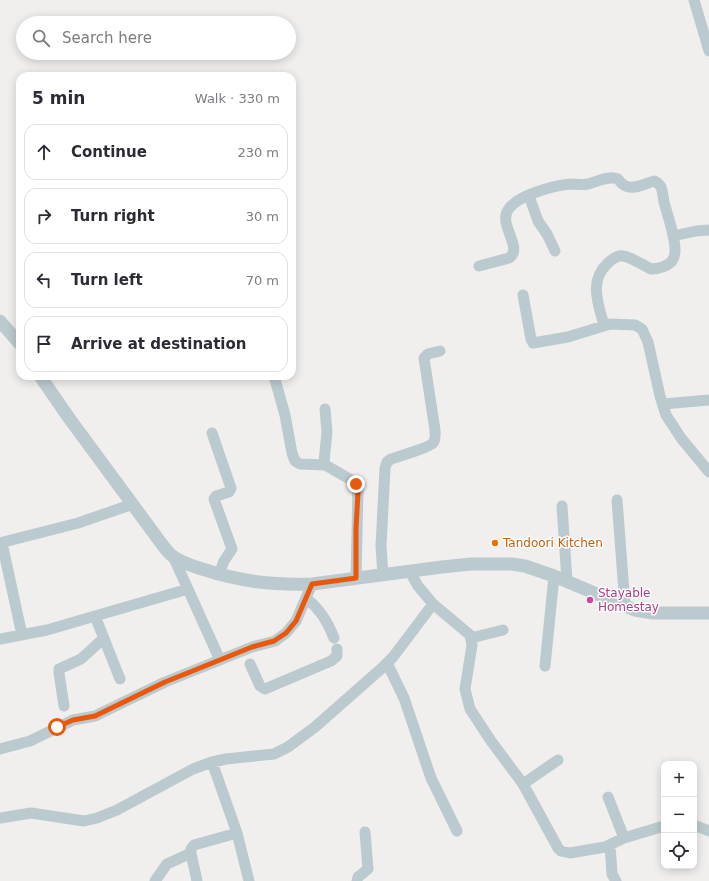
<!DOCTYPE html>
<html lang="en">
<head>
<meta charset="utf-8">
<style>
  body { margin:0; font-family:"DejaVu Sans",sans-serif; background:#f2f2f3; color:#2b2b33 }
  .controls { position:absolute; right:12px; bottom:12px; display:grid; overflow:hidden; border-radius:8px; box-shadow:0 2px 10px #0003 }
  .controls button { width:36px; height:36px; display:grid; place-items:center; padding:0; border:0; border-bottom:1px solid #e1e1e2; background:#fff; color:#2b2b33; font:20px sans-serif }
  .stop { position:absolute; width:12px; height:12px; margin:-9px; border:3px solid #ea580c; border-radius:50%; background:#fff }
  .stop.end { background:#ea580c; border-color:#fff; box-shadow:0 1px 4px #0008 }
  .list { margin:0; padding:0; list-style:none }
  h2 { display:flex; justify-content:space-between; align-items:center; height:52px; margin:0; padding:0 16px; font-size:17px }
  h2 small { font-size:13px; font-weight:400; color:#7c7c81 }
  .list li { display:grid; grid-template-columns:26px 1fr auto; gap:12px; align-items:center; box-sizing:border-box; height:56px; margin:0 8px 8px; padding:0 8px; border:1px solid #e1e1e2; border-radius:12px }
  .list b { display:block; font-size:15px; white-space:nowrap }
  .list em { font-size:13px; font-style:normal; color:#7c7c81 }
  .icon { flex:none; width:22px; height:22px; fill:none; stroke:currentColor; stroke-width:2; stroke-linecap:round; stroke-linejoin:round }
  .map { position:relative; flex:none; width:709px; height:881px; overflow:hidden }
  .search { position:absolute; background:#fff; box-shadow:0 2px 10px #0003; left:16px; top:16px; width:280px; height:44px; display:flex; align-items:center; gap:10px; box-sizing:border-box; padding:0 14px; border-radius:22px; color:#7c7c81; font-size:15px }
  .panel { position:absolute; background:#fff; box-shadow:0 2px 10px #0003; left:16px; top:72px; width:280px; height:308px; border-radius:12px }
  .map>svg:first-child { display:block }
  .lines { fill:none; stroke-linecap:round; stroke-linejoin:round }
  .minor { stroke:#bbcace; stroke-width:11 }
  .tertiary { stroke:#bbcace; stroke-width:13 }
  .route { stroke:#ea580c; stroke-width:5 }
  .food-dot { fill:#e8710a; stroke:#fff; stroke-width:1.5 }
  .hotel-dot { fill:#d1479c; stroke:#fff; stroke-width:1.5 }
  .labels { text-anchor:middle; dominant-baseline:central; stroke-width:3; stroke-linejoin:round; paint-order:stroke }
  .food-label { font-size:12px; fill:#c56008; stroke:#fff; text-anchor:start }
  .hotel-label { font-size:12px; fill:#b23c85; stroke:#fff; text-anchor:start }
</style>
</head>
<body>
<div class="map">
<svg width="709" height="881" viewBox="0 0 709 881">
  <rect width="100%" height="100%" fill="#f1eeee"/>
  <g class="lines">
    <path class="minor" d="M 694,0 L 709,51
      M 529,196 L 538,221 L 547,234 L 555,251
      M 673,236 L 696,231 L 709,230
      M 479,266 L 509,258 C 524,248 498,225 508,210 C 517,195 555,185 572,184 C 577,184 583,185 588,184 C 597,182 608,175 618,179 C 628,194 640,185 654,181 C 657,182 659,184 661,187 C 663,192 663,197 664,202 C 667,214 680,249 673,259 C 670,266 658,269 651,269 C 643,265 631,257 623,256 C 617,255 611,260 607,264 C 589,281 598,304 604,325
      M 523,295 L 531,339 L 533,343 L 568,337 L 610,324 L 635,325 L 642,329 L 648,342 L 660,396 L 666,415 L 681,438 L 709,472
      M 274,376 L 285,415 L 292,453 L 295,461 L 300,464 L 325,465
      M 663,404 L 709,400
      M 325,409 L 327,432 L 324,462 L 327,466 L 353,481 L 356,484 L 358,489 L 356,578
      M 212,433 L 231,488 L 229,492 L 216,496 L 214,499 L 232,549 L 224,561 L 219,574
      M 617,500 L 625,605
      M 562,506 L 567,581
      M 0,543 L 78,523 L 133,504
      M 2,543 L 22,635
      M 173,556 L 220,660
      M 410,572 L 418,586 L 433,604 L 470,635 L 472,645 L 465,689 L 470,709 L 491,741 L 523,784 L 558,848 L 561,851 L 570,853 L 605,847 L 624,838 L 664,826
      M 383,575 L 381,546 L 385,468 L 387,462 L 391,459 C 399,456 429,448 433,443 C 436,440 435,434 435,430 L 424,358 L 428,354 L 440,351
      M 307,599 C 320,609 328,622 334,638
      M 95,616 L 120,679
      M 471,638 L 503,630
      M 0,639 L 47,630 L 188,589
      M 387,663 L 404,698 L 431,778 L 457,831
      M 250,664 L 260,686 L 265,689 L 331,661 L 337,656 L 337,649
      M 545,666 L 554,576
      M 64,706 L 59,673 L 59,669 L 81,659 L 104,638
      M 0,749 L 30,741 L 73,720 L 95,716 L 165,682 L 195,670 L 252,647 L 275,641 L 286,633 L 296,621 L 312,584
      M 212,762 L 237,833 L 249,881
      M 523,784 L 558,760
      M 608,797 L 624,838
      M 0,818 L 31,813 L 84,821 L 97,818 L 117,810 L 193,769 L 212,762 L 226,759 L 274,754 L 288,747 L 315,727 L 382,668 L 393,657 L 433,604
      M 694,825 L 709,831
      M 610,845 L 612,874 L 616,881
      M 155,881 L 167,864 L 191,853
      M 197,881 L 191,853 L 191,849 L 194,845 L 237,833
      M 357,881 L 358,877 L 368,869 L 365,832"/>
    <path class="tertiary" d="M 0,321 L 20,344
      M 40,376 L 69,418 L 161,543 C 165,548 169,554 174,557 C 182,563 193,566 202,569 C 243,582 270,585 312,584 L 442,567 L 471,564 L 512,564 L 525,566 L 554,576 L 635,610 L 653,613 L 709,613"/>
  </g>
  <g class="lines">
    <path class="route" d="M 57,727 L 73,720 L 95,716 L 165,682 L 195,670 L 252,647 L 274,641 L 286,633 L 296,621 L 312,584 L 356,578 L 356,528 L 358,493 L 356,484"/>
  </g>
  <circle class="food-dot" cx="495" cy="543" r="4"/>
  <circle class="hotel-dot" cx="590" cy="600" r="4"/>
  <g class="labels">
    <g class="food-label">
      <text x="503" y="543">Tandoori Kitchen</text>
    </g>
    <g class="hotel-label">
      <text x="598" y="593">Stayable<tspan x="598" dy="14">Homestay</tspan></text>
    </g>
  </g>
</svg>
<div class="controls">
<button>+</button>
<button>−</button>
<button><svg class="icon" aria-label="locate" viewBox="0 0 24 24"><circle cx="12" cy="12" r="6"/><path d="M12 2v4M12 18v4M2 12h4M18 12h4"/></svg></button>
</div>
<div class="stop" style="left:57px;top:727px"></div>
<div class="stop end" style="left:356px;top:484px"></div>
<div class="search"><svg class="icon" aria-label="search" viewBox="0 0 24 24"><circle cx="10" cy="10" r="6"/><path d="M15 15l6 6"/></svg>Search here</div>
<section class="panel">
<h2>5 min<small>Walk · 330 m</small></h2>
<ul class="list">
<li><svg class="icon" aria-label="ahead" viewBox="0 0 24 24"><path d="M12 20V5M6 11l6-6 6 6"/></svg><div><b>Continue</b></div><em>230 m</em></li>
<li><svg class="icon" aria-label="right" viewBox="0 0 24 24"><path d="M7 20v-9h11M14 6l5 5-5 5"/></svg><div><b>Turn right</b></div><em>30 m</em></li>
<li><svg class="icon" aria-label="left" viewBox="0 0 24 24"><path d="M17 20v-9H6M10 6l-5 5 5 5"/></svg><div><b>Turn left</b></div><em>70 m</em></li>
<li><svg class="icon" aria-label="arrive" viewBox="0 0 24 24"><path d="M6 21V4h12l-3 4 3 4H6"/></svg><div><b>Arrive at destination</b></div></li>
</ul>
</section>
</div>
</body>
</html>
